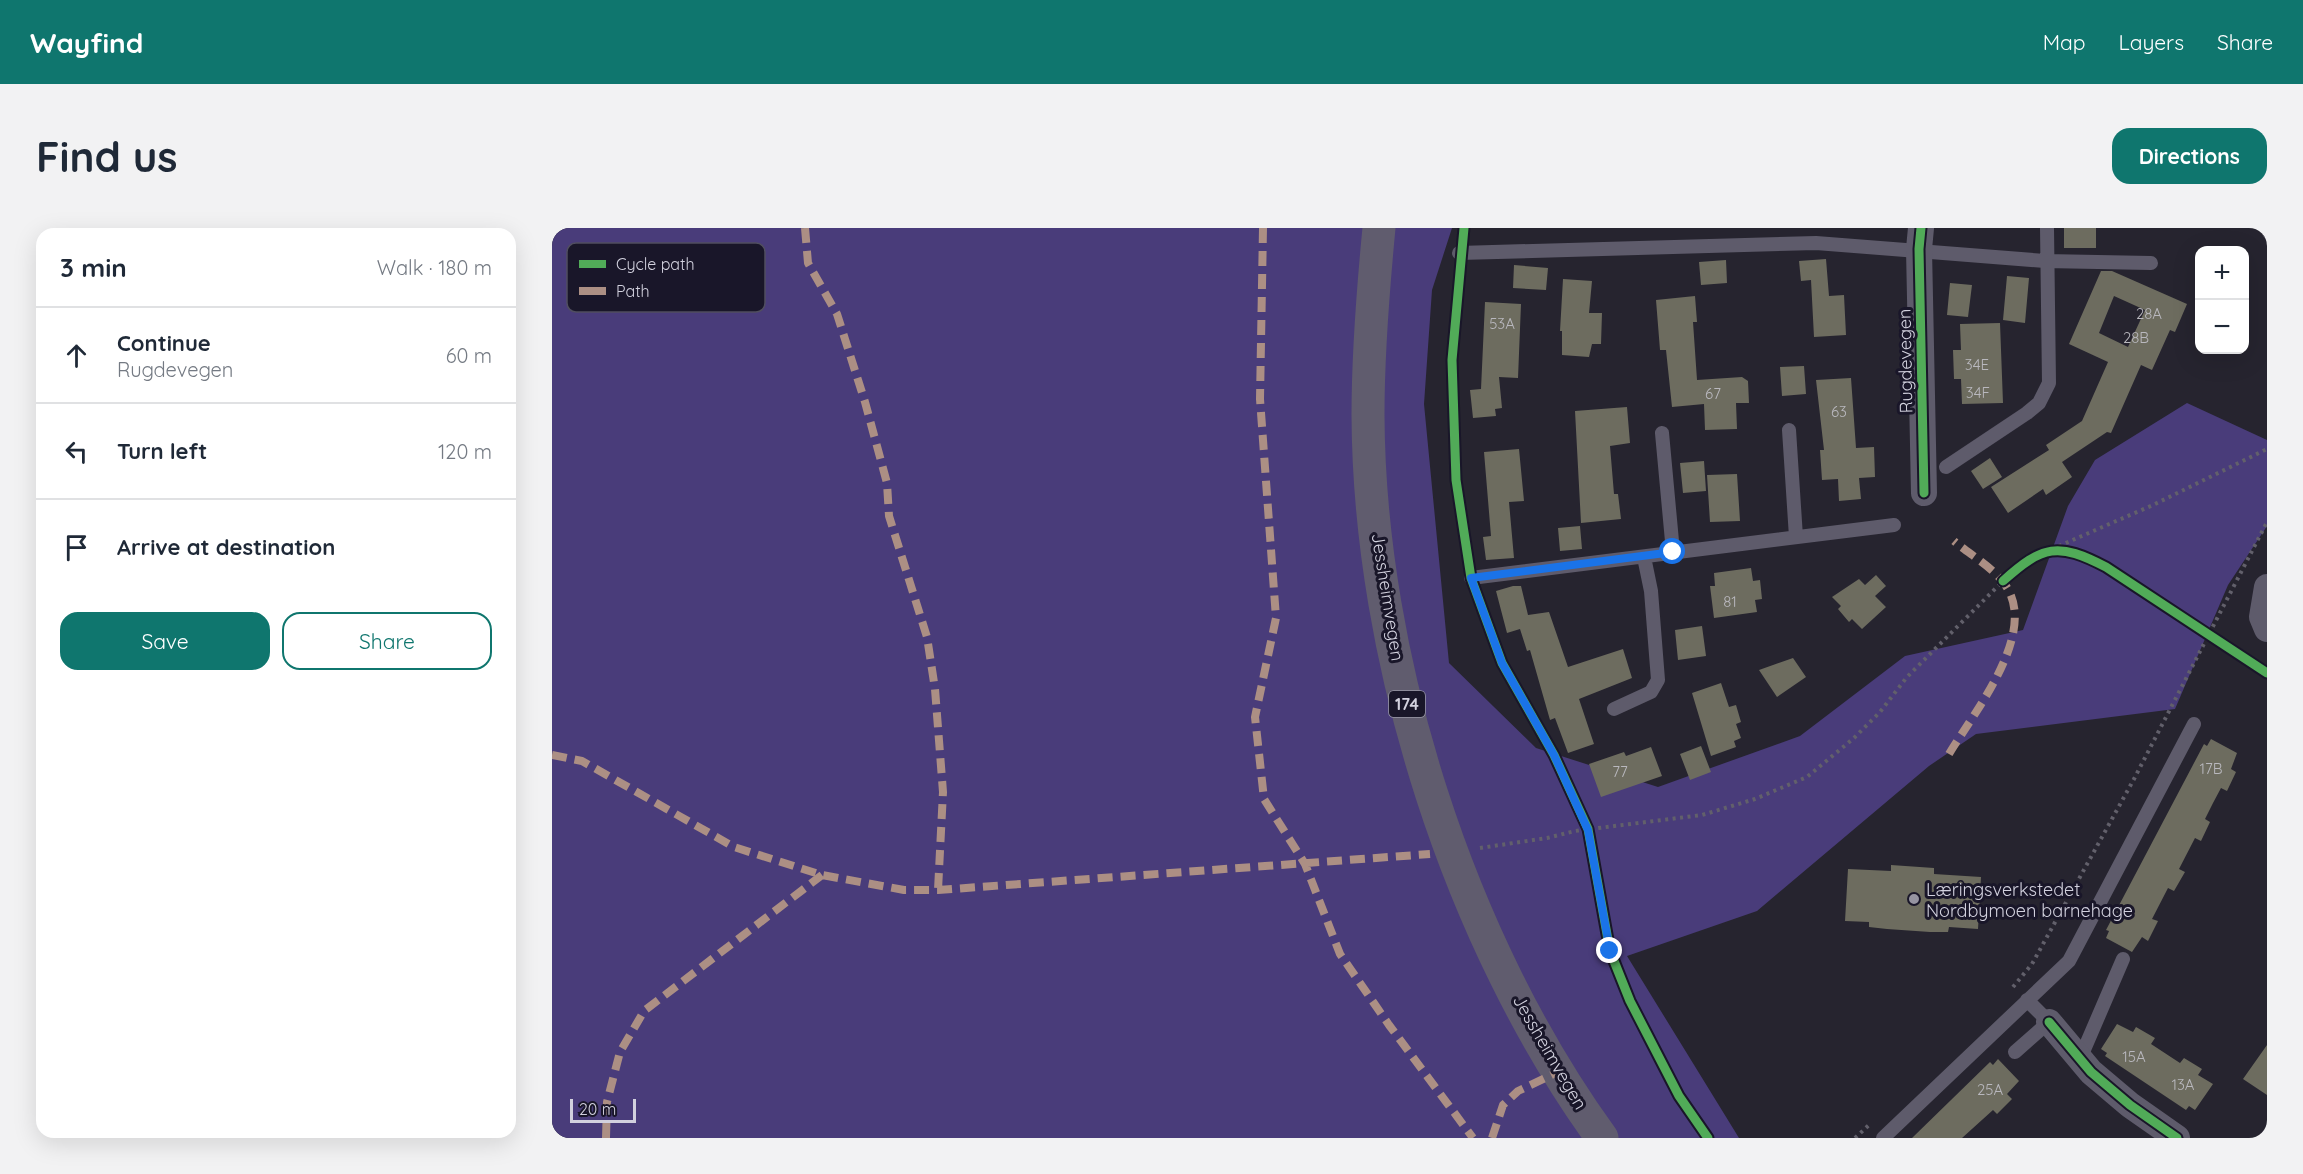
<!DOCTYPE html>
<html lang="en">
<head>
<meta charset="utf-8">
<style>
  body { margin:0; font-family:Quicksand,sans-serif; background:#f2f2f3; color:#1f2937 }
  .controls { position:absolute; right:18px; top:18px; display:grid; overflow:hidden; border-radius:12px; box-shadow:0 6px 24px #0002 }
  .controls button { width:54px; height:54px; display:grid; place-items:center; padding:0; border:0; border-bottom:2px solid #e0e1e3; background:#fff; color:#1f2937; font:30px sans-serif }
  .scale { position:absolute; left:18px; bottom:15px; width:66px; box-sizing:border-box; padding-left:6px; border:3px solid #d2d1de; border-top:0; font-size:16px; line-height:21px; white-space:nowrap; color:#d2d1de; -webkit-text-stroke:4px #191629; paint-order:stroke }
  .stop { position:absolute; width:18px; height:18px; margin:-14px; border:4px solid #1a73e8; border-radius:50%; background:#fff }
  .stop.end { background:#1a73e8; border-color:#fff; box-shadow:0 2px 6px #0008 }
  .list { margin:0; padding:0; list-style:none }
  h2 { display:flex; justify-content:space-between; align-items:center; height:78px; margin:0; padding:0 24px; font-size:26px }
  h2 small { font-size:20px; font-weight:400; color:#747a83 }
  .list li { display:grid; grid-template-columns:39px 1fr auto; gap:18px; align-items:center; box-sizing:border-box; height:96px; padding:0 24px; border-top:2px solid #e0e1e3 }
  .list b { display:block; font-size:22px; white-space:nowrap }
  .list p { margin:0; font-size:20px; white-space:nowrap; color:#747a83 }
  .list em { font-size:20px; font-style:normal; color:#747a83 }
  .actions { display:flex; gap:12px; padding:18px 24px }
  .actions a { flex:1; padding:14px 0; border:2px solid #0f766e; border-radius:18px; text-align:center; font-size:21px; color:#0f766e }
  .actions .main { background:#0f766e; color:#fff }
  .icon { flex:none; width:33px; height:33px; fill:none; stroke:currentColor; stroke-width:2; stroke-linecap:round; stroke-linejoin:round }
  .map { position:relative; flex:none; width:1715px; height:910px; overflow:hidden; border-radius:18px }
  header { display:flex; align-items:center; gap:36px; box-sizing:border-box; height:84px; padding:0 30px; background:#0f766e; color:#fff }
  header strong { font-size:28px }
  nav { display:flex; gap:33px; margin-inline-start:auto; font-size:21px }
  .intro { display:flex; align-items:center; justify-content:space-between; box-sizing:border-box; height:144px; padding:0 36px }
  h1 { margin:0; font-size:42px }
  .button { padding:15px 27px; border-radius:18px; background:#0f766e; color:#fff; font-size:21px; font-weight:700 }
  main { display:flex; gap:36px; padding:0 36px }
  aside { flex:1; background:#fff; border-radius:18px; box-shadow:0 6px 24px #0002 }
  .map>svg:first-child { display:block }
  .forest { fill:#493c7a }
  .building { fill:#6d6c5f; fill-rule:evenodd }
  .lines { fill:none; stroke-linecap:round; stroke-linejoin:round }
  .path { stroke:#62606b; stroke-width:4; stroke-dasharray:3 4.5; stroke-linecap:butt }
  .lane { stroke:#5e5b6b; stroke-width:14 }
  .street { stroke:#5e5b6b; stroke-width:26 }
  .primary { stroke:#605c6e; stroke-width:33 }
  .quiet { stroke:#ac8f84; stroke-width:8; stroke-dasharray:15 8; stroke-linecap:butt }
  .cycleway-casing { stroke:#191629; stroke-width:13 }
  .cycleway { stroke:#51ab58; stroke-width:9 }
  .route { stroke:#1a73e8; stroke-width:8 }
  .poi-dot { fill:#9694a1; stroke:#191629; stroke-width:2 }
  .labels { text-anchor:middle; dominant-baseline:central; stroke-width:6; stroke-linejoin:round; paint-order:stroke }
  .number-label { font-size:15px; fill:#b9b8be }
  .shield { fill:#191629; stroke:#9a99a8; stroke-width:1.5 }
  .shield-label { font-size:16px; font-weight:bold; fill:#d2d1de }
  .street-label { font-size:18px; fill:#d2d1de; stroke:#191629 }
  .poi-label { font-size:18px; fill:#d2d1de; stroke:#191629; text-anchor:start }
  .key { fill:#191629; stroke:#504e5f; stroke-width:1.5 }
  .key-label { font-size:16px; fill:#d2d1de }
</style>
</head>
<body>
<header>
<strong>Wayfind</strong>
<nav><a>Map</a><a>Layers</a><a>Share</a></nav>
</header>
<div class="intro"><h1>Find us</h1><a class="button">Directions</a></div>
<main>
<aside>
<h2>3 min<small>Walk · 180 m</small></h2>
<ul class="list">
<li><svg class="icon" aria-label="ahead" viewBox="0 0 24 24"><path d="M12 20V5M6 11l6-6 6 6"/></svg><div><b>Continue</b><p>Rugdevegen</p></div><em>60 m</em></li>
<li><svg class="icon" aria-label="left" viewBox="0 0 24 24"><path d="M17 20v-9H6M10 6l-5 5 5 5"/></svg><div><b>Turn left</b></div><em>120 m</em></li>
<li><svg class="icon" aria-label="arrive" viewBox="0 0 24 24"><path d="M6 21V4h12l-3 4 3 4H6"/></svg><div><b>Arrive at destination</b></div></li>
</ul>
<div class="actions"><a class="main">Save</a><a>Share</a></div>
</aside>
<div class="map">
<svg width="1715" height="910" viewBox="0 0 1715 910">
  <rect width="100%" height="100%" fill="#26242f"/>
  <path class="forest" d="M 0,0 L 900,0 L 880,62 L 872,176 L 897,435 L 984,520 L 1106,559 L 1248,508 L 1353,428 L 1471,402 L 1516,278 L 1543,232 L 1635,175 L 1715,212 L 1715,298 L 1676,357 L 1623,481 L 1424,506 L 1377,538 L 1205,683 L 1075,728 L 1187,910 L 0,910 Z"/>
  <path class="building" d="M 1512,0 L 1544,0 L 1544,20 L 1512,20 Z
    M 1274,31 L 1277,68 L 1292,67 L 1294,107 L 1262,109 L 1259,52 L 1249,53 L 1247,33 Z
    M 1174,32 L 1175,55 L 1149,57 L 1147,34 Z
    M 962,37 L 996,40 L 994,62 L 961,60 Z
    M 1549,43 L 1560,43 L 1635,76 L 1623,104 L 1618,102 L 1600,142 L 1589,137 L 1559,205 L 1555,204 L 1510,234 L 1520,249 L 1494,267 L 1491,261 L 1456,285 L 1439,259 L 1497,222 L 1494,217 L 1530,193 L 1556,134 L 1517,116 ZM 1562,68 L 1593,82 L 1576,119 L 1547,105 Z
    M 1455,48 L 1477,50 L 1473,95 L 1451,92 Z
    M 1011,51 L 1040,53 L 1037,85 L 1050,85 L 1049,116 L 1040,116 L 1037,129 L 1010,127 L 1010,103 L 1008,103 Z
    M 1398,55 L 1420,57 L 1416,89 L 1395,87 Z
    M 1143,68 L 1145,94 L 1141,94 L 1145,152 L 1190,149 L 1196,153 L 1197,175 L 1184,175 L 1185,201 L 1153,202 L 1152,176 L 1120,179 L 1114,122 L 1108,122 L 1104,72 Z
    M 933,74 L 969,76 L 966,150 L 947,149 L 950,180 L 943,181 L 944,188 L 921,190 L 918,162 L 929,161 Z
    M 1448,95 L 1451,175 L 1410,176 L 1409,151 L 1402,151 L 1401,122 L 1409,122 L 1408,96 Z
    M 1252,138 L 1254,166 L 1230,168 L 1228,139 Z
    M 1299,150 L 1304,220 L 1322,219 L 1323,249 L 1307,250 L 1309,271 L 1287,273 L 1286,251 L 1270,252 L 1268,222 L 1272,222 L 1264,152 Z
    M 1075,179 L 1078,215 L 1058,218 L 1062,266 L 1066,266 L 1069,291 L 1029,295 L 1023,183 Z
    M 967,221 L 972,273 L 957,274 L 962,330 L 934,332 L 931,309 L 939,308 L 932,224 Z
    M 1438,230 L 1450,249 L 1431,261 L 1419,243 Z
    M 1152,233 L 1154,263 L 1131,265 L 1128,235 Z
    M 1185,246 L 1188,293 L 1158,294 L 1155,247 Z
    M 1028,298 L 1030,321 L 1008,323 L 1006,300 Z
    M 1199,340 L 1201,353 L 1208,352 L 1210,371 L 1203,372 L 1205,384 L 1162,390 L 1158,358 L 1163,358 L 1162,345 Z
    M 1324,347 L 1334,358 L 1323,368 L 1334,379 L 1310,401 L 1300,391 L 1297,394 L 1286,381 L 1289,378 L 1280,369 L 1307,351 L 1313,357 Z
    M 961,358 L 969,358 L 976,387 L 997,384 L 1016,439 L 1071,421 L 1080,450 L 1027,471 L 1042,516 L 1016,525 L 1003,490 L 998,492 L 978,422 L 975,423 L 968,401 L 955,405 L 944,363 Z
    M 1150,398 L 1154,428 L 1126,432 L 1123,402 Z
    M 1241,430 L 1254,449 L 1225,469 L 1207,442 Z
    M 1169,455 L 1177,479 L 1184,477 L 1189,494 L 1184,496 L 1189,510 L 1182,513 L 1184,519 L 1159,528 L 1140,465 Z
    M 1659,511 L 1685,525 L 1679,541 L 1684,544 L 1675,563 L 1669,560 L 1661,575 L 1653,591 L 1658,594 L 1649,613 L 1643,610 L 1627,641 L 1633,644 L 1622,663 L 1616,660 L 1600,691 L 1606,693 L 1596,713 L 1590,709 L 1580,724 L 1554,710 L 1557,703 L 1554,702 L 1652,516 L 1655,518 Z
    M 1149,518 L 1159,544 L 1138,552 L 1128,526 Z
    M 1099,519 L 1110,548 L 1049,569 L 1037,536 L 1072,524 L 1074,528 Z
    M 1339,637 L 1382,640 L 1382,646 L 1429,649 L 1426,701 L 1397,699 L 1396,704 L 1378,704 L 1335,701 L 1317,699 L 1317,694 L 1293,693 L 1296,641 L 1339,643 Z
    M 1565,796 L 1581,804 L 1584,799 L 1603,810 L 1599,816 L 1628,835 L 1632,830 L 1650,841 L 1646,847 L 1661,856 L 1643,882 L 1637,878 L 1634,882 L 1553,828 L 1555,825 L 1549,821 Z
    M 1715,817 L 1715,867 L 1691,851 Z
    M 1446,831 L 1467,853 L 1455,866 L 1460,871 L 1445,886 L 1441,882 L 1410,910 L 1360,910 L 1438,834 L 1441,837 Z"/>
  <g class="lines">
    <path class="path" d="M 1708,0 L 1715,10
      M 1500,321 L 1601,277 L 1715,221
      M 928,620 L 995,610 L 1023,603 L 1150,587 L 1203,571 L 1255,549 L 1302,510 L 1328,484 L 1355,449 L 1451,353
      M 1461,759 L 1480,736 L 1582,551 L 1715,294
      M 1303,910 L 1317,897"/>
    <path class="lane" d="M 907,25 L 1264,15 L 1493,33 L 1599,35
      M 1237,202 L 1244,309
      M 1110,205 L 1121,324
      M 1394,239 L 1475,185 L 1487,175 L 1497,155 L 1495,0
      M 919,350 L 1342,297
      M 1062,481 L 1099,464 L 1106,452 L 1099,363 L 1092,329
      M 1463,824 L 1497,794 L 1475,772
      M 1528,831 L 1571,731
      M 1331,910 L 1517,733 L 1642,496"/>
    <path class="street" d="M 1369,0 L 1367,21 L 1372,265
      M 1715,359 L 1710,389 L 1715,401
      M 1497,794 L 1539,844 L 1578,877 L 1625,910"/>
    <path class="primary" d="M 827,0 C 821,62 816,125 816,187 C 817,431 907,713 1050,910"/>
    <path class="quiet" d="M 253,0 L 256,35 L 285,86 L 313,174 L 335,255 L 337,288 L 375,409 L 383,461 L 391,564 L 386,662
      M 711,0 L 708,171 L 724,390 L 703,489 L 712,571 L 753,636 L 788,726 L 837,797 L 921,910
      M 1397,526 C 1422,484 1490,402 1451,354 C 1439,338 1417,326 1402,313
      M 0,527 L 30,533 L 182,619 L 270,647 L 352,662 L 386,662 L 878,626
      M 54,910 L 55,874 L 68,824 L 92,783 L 270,647
      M 940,910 L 951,877 L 966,863 L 1006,844"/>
    <defs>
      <path id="cycleway" d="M 912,0 L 900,132 L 904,252 L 919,350 L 950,435 L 1002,527 L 1036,601 L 1058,723 L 1078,773 L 1127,868 L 1156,910
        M 1369,0 L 1367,21 L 1372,265
        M 1451,353 C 1491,317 1506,314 1554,339 L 1715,445
        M 1497,794 L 1539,844 L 1578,877 L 1625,910"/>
    </defs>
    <use href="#cycleway" class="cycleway-casing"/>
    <use href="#cycleway" class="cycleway"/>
  </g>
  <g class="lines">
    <path class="route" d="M 1058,723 L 1036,602 L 1002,527 L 950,435 L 919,350 L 1121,324"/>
  </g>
  <circle class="poi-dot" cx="1362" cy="671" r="6"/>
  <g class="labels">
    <g class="number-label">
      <text x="1597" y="85">28A</text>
      <text x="950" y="95">53A</text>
      <text x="1584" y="109">28B</text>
      <text x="1425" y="136">34E</text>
      <text x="1426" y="164">34F</text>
      <text x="1161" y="165">67</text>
      <text x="1287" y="183">63</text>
      <text x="1178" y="373">81</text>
      <text x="1659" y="540">17B</text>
      <text x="1068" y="543">77</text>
      <text x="1582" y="828">15A</text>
      <text x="1631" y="856">13A</text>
      <text x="1438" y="861">25A</text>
    </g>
    <rect class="shield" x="837" y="463" width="36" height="26" rx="4.5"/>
    <g class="shield-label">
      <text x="855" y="476">174</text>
    </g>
    <g class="street-label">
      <text transform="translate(1353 133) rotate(-91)">Rugdevegen</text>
      <text transform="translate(836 369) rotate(81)">Jessheimvegen</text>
      <text transform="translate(998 824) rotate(60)">Jessheimvegen</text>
    </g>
    <g class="poi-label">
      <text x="1374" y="661">Læringsverkstedet<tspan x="1374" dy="21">Nordbymoen barnehage</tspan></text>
    </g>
  </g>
  <rect x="15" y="15" width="198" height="69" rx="9" class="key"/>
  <rect x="27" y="32" width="27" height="8" fill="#51ab58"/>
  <rect x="27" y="59" width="27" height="8" fill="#ac8f84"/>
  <g class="key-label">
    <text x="64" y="42">Cycle path</text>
    <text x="64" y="69">Path</text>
  </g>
</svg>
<div class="controls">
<button>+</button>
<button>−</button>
</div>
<div class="scale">20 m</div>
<div class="stop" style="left:1121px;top:324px"></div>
<div class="stop end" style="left:1058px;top:723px"></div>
</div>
</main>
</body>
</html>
